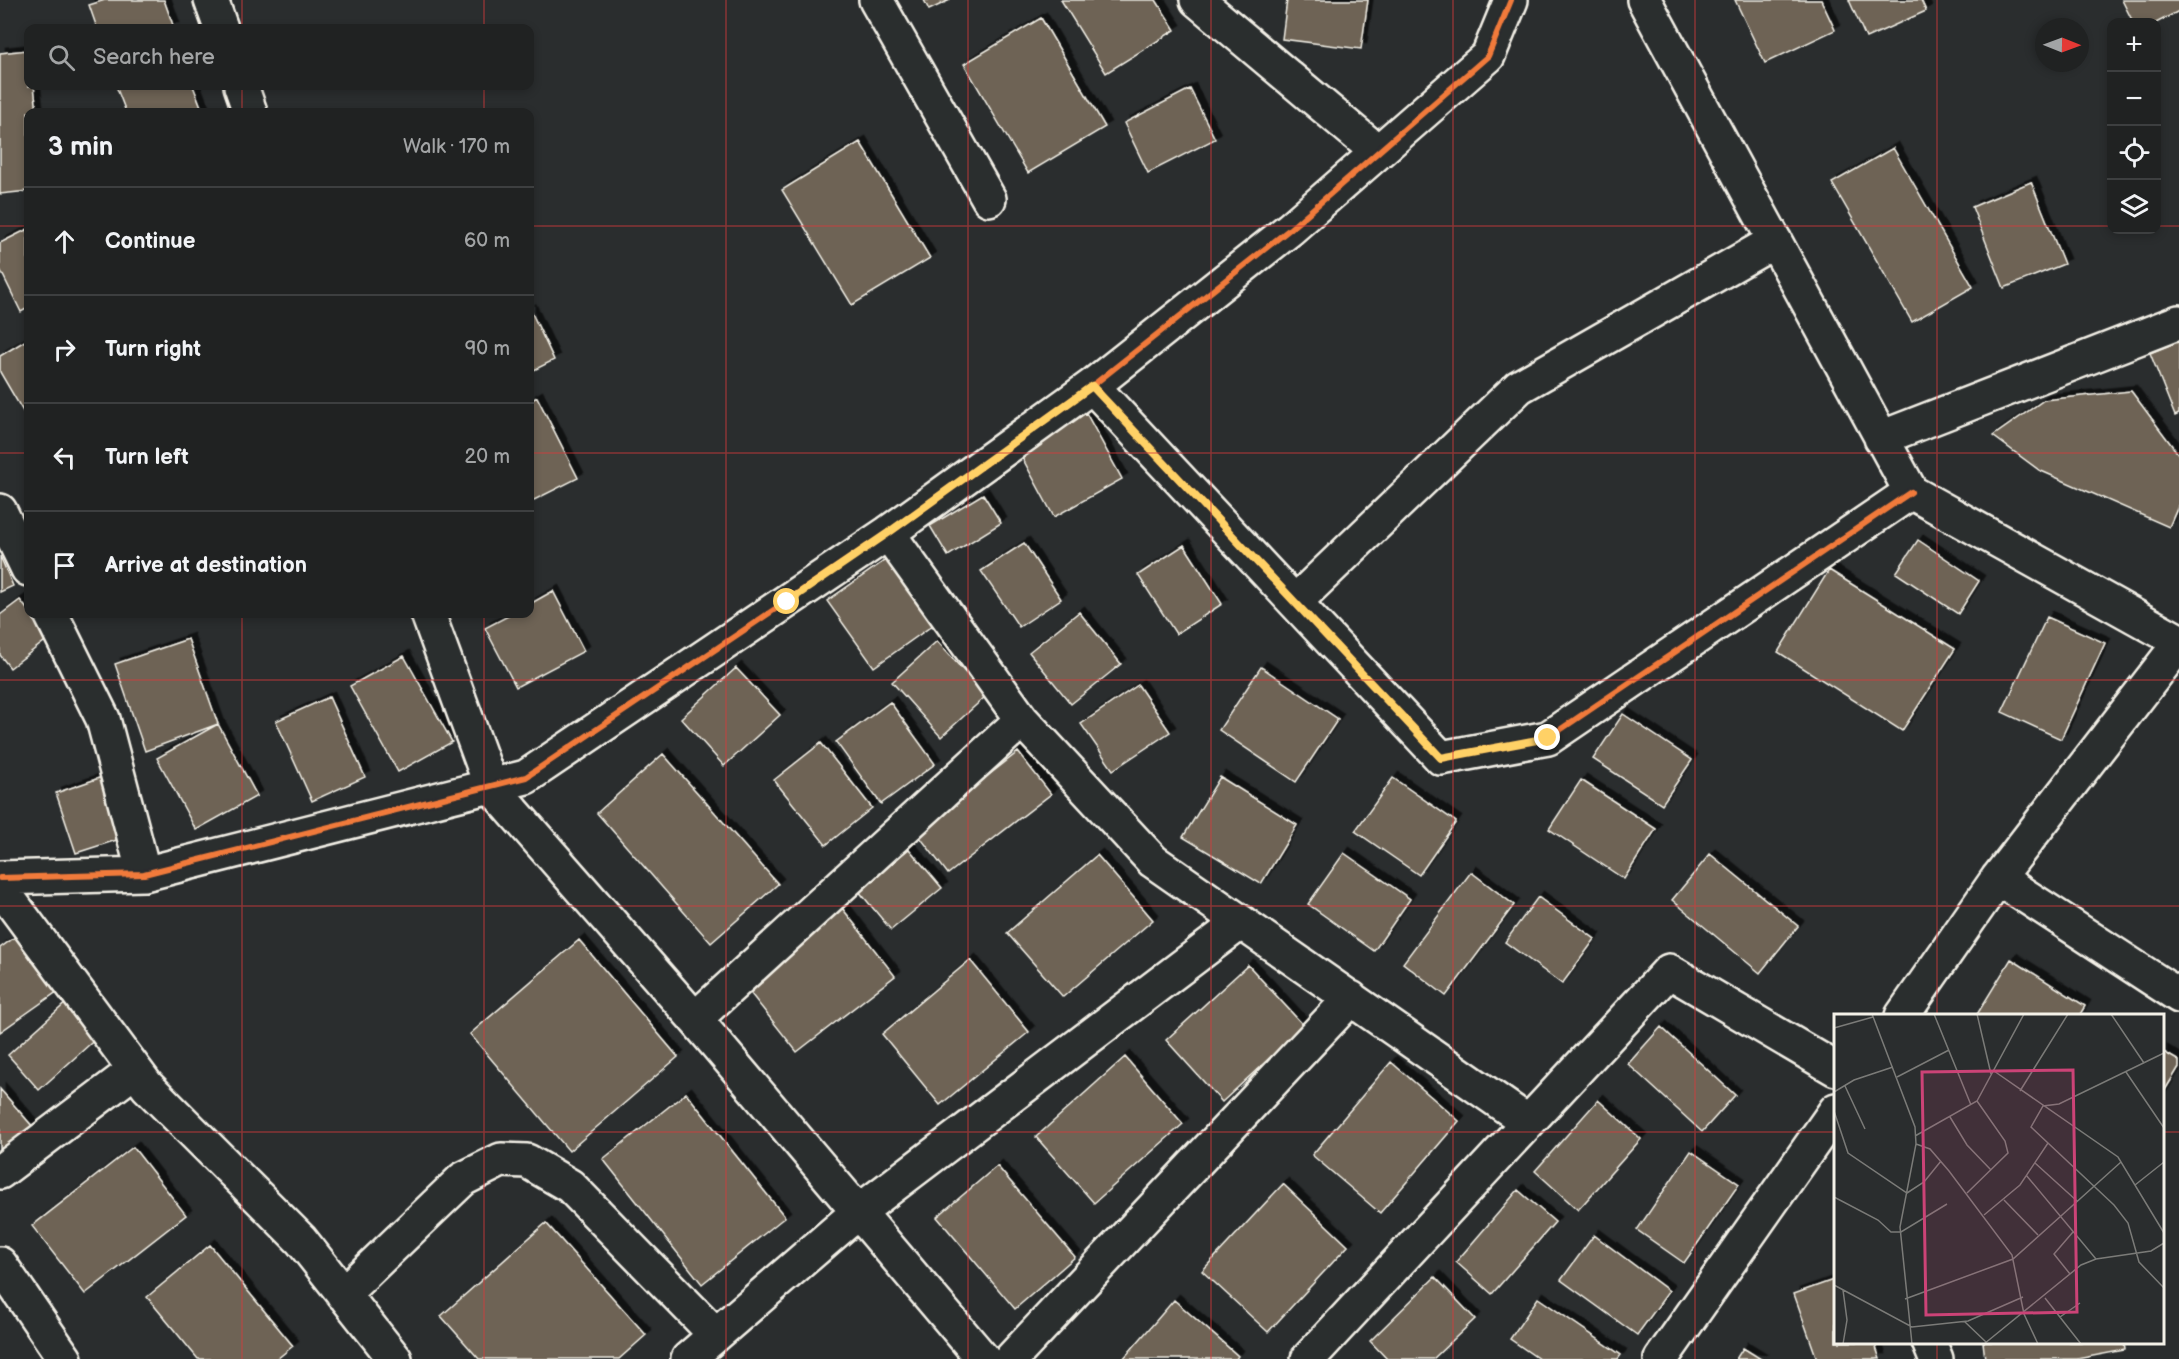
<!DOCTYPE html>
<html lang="en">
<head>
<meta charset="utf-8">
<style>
  body { margin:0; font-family:"Balsamiq Sans",sans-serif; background:#282a2a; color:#f1f3f6 }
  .controls { position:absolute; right:18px; top:18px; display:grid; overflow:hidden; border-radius:12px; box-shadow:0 3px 9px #0003 }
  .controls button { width:54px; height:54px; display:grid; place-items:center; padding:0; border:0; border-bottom:2px solid #3d3f40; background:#202222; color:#f1f3f6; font:30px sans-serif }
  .compass { position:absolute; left:2035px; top:18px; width:54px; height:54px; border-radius:50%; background:#202222; box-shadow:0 3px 9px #0003; rotate:91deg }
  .stop { position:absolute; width:18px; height:18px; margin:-14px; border:4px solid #ffd166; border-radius:50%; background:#fff }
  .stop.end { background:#ffd166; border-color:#fff; box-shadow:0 2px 6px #0008 }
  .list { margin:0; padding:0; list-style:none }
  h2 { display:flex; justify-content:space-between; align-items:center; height:78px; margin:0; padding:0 24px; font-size:26px }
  h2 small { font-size:20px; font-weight:400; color:#a2a4a5 }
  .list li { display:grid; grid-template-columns:39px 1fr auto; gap:18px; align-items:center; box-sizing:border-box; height:108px; padding:0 24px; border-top:2px solid #3d3f40 }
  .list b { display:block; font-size:22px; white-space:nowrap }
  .list em { font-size:20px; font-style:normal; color:#a2a4a5 }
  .icon { flex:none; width:33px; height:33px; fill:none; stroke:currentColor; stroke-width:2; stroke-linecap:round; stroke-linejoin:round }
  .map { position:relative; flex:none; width:2179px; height:1359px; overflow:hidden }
  .search { position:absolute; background:#202222; box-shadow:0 3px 9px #0003; left:24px; top:24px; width:510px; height:66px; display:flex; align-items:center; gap:15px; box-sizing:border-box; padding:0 21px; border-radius:12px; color:#a2a4a5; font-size:22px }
  .panel { position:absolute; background:#202222; box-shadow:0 3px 9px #0003; left:24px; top:108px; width:510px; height:510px; border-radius:12px }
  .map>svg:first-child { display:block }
  .building { fill:#6e6455; stroke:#f4f1e8; stroke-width:1.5; filter:url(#shadow) }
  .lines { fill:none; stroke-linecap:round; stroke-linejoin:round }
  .minor-casing { stroke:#f4f1e8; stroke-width:38 }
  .minor { stroke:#2a2d2e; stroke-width:33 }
  .cycleway-casing { stroke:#2a2d2e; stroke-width:10 }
  .cycleway { stroke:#f17a3a; stroke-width:6 }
  .route { stroke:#ffd166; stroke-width:8 }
  .grid { fill:none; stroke:#d93c3b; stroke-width:1.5; stroke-opacity:0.55 }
  .inset-road { fill:none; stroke:#7b7b78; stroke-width:1.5 }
  .view { fill:#cc4377; fill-opacity:0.15; stroke:#cc4377; stroke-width:3 }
  .inset-edge { fill:none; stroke:#f4f1e8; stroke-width:3 }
</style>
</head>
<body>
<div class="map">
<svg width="2179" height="1359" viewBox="0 0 2179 1359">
  <defs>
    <filter id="shadow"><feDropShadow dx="5.5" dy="-5.5" stdDeviation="0" flood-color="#0009"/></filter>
  </defs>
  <rect width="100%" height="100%" fill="#2a2d2e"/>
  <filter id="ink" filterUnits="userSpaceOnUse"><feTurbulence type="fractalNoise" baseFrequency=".0167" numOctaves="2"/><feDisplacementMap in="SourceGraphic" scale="12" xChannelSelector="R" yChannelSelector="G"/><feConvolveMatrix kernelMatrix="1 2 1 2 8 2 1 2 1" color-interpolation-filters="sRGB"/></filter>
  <g filter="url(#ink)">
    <path class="building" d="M 105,0 L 164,0 L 174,28 L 97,28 L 89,5 Z
      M 924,0 L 950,0 L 929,10 Z
      M 1061,0 L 1156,0 L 1175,30 L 1106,73 Z
      M 1287,0 L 1368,0 L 1361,49 L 1282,39 Z
      M 1735,0 L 1821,0 L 1835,30 L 1765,63 Z
      M 1849,0 L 1921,0 L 1926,11 L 1866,38 Z
      M 2122,0 L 2179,0 L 2179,11 L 2156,23 L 2133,22 Z
      M 1041,18 L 1105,127 L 1028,173 L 964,64 Z
      M 28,50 L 28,86 L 34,86 L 37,112 L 28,112 L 28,191 L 0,194 L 0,53 Z
      M 116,86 L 193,86 L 203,112 L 126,112 Z
      M 1190,89 L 1215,139 L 1148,173 L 1124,123 Z
      M 860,142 L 930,258 L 852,305 L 782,190 Z
      M 1893,148 L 1973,287 L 1912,322 L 1832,183 Z
      M 2031,182 L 2064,264 L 2004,288 L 1972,207 Z
      M 28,229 L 28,308 L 21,312 L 0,269 L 0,243 Z
      M 530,309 L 554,360 L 530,372 Z
      M 28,339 L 28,420 L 0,372 L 0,356 Z
      M 2179,341 L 2179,414 L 2175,416 L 2150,353 Z
      M 2131,391 L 2179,455 L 2179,504 L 2169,527 L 2039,470 L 1993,436 L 2044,400 Z
      M 537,397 L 578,478 L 530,502 L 530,401 Z
      M 1086,413 L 1122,479 L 1054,517 L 1018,450 Z
      M 983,494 L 1001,523 L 948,556 L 930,526 Z
      M 1918,540 L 1979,581 L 1958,614 L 1896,573 Z
      M 1024,543 L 1061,599 L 1019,627 L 981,571 Z
      M 1184,545 L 1222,604 L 1176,634 L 1138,575 Z
      M 0,556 L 13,586 L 0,592 Z
      M 887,559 L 933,625 L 874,667 L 827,601 Z
      M 1829,570 L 1955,649 L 1902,731 L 1778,652 Z
      M 553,591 L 584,651 L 516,687 L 485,628 L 512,614 L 530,614 L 530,604 Z
      M 20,600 L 49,638 L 10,668 L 0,655 L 0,615 Z
      M 1079,612 L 1121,664 L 1071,704 L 1029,652 Z
      M 2047,617 L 2105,643 L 2061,739 L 2002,712 Z
      M 188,639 L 218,724 L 145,751 L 115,664 Z
      M 937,641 L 986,696 L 941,737 L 892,682 Z
      M 404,656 L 452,742 L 398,772 L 350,686 Z
      M 1261,667 L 1338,719 L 1296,782 L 1219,730 Z
      M 736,668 L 780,715 L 724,766 L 681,718 Z
      M 1138,685 L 1170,732 L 1113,770 L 1081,724 Z
      M 329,697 L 365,777 L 312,801 L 276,721 Z
      M 890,702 L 935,764 L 881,804 L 836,742 Z
      M 1623,714 L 1692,760 L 1662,804 L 1593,759 Z
      M 218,724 L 257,796 L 196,830 L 157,758 Z
      M 821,743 L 872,808 L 826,845 L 774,780 Z
      M 1018,752 L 1051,794 L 948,874 L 916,832 Z
      M 663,754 L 778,884 L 711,943 L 597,813 Z
      M 105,776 L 126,837 L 76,853 L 56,793 Z
      M 1220,777 L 1297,825 L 1261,884 L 1183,837 Z
      M 1393,778 L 1456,822 L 1419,875 L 1355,831 Z
      M 1581,780 L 1656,829 L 1624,879 L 1549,829 Z
      M 909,849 L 942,888 L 891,930 L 858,890 Z
      M 1344,853 L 1410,899 L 1374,951 L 1308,904 Z
      M 1710,854 L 1798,926 L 1760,973 L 1672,900 Z
      M 1097,855 L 1153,920 L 1063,997 L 1007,933 Z
      M 1471,872 L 1514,905 L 1446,996 L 1403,963 Z
      M 1538,897 L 1595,939 L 1562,984 L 1505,942 Z
      M 842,908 L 895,976 L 797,1052 L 744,985 Z
      M 18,935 L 58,991 L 0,1032 L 0,948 Z
      M 579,940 L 678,1057 L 569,1151 L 470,1034 Z
      M 2011,959 L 2085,1006 L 2079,1016 L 1976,1016 Z
      M 970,960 L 1029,1032 L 940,1105 L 882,1034 Z
      M 1248,965 L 1304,1026 L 1222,1102 L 1166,1040 Z
      M 69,1000 L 100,1035 L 39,1090 L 8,1055 Z
      M 1661,1027 L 1735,1095 L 1702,1132 L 1628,1064 Z
      M 2162,1051 L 2179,1061 L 2179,1067 L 2162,1095 Z
      M 1125,1057 L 1183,1124 L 1094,1203 L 1036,1137 Z
      M 1391,1062 L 1459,1121 L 1380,1213 L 1312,1155 Z
      M 0,1089 L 33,1127 L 0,1157 Z
      M 686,1093 L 785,1217 L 702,1284 L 603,1159 Z
      M 1598,1100 L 1641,1139 L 1578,1210 L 1535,1171 Z
      M 133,1147 L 186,1215 L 85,1294 L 32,1226 Z
      M 1691,1151 L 1739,1184 L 1684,1263 L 1637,1230 Z
      M 997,1166 L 1075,1257 L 1015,1309 L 937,1217 Z
      M 1283,1184 L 1348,1246 L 1268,1332 L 1202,1271 Z
      M 1518,1190 L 1555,1222 L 1492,1294 L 1456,1262 Z
      M 546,1223 L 646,1335 L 619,1359 L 479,1359 L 441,1316 Z
      M 1594,1235 L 1669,1291 L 1637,1335 L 1561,1280 Z
      M 210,1245 L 293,1346 L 277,1359 L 198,1359 L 147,1297 Z
      M 1435,1277 L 1475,1319 L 1433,1359 L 1387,1359 L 1370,1341 Z
      M 1836,1279 L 1836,1342 L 1874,1342 L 1880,1359 L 1817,1359 L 1794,1294 Z
      M 1538,1298 L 1621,1355 L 1618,1359 L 1539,1359 L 1510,1339 Z
      M 1174,1300 L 1238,1356 L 1236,1359 L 1123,1359 Z
      M 1983,1342 L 2124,1342 L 2125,1350 L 2077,1359 L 1985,1359 Z
      M 1743,1348 L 1761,1359 L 1736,1359 Z"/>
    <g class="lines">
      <defs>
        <path id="minor" d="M 211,0 L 221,28
          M 876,0 L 989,199
          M 1197,0 L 1378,152
          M 1644,0 L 1911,492 L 2179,641
          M 241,86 L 250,112
          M 1092,386 L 1441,758 L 1548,738 L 1911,492
          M 1881,438 L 2179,322
          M 0,511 L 28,569
          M 888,533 L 1022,720 L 1153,861 L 1528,1122
          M 1295,602 L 1519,387 L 1775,241
          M 51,614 L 103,719 L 144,874
          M 428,614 L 491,786 L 695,1019 L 983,1359
          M 0,878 L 144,874 L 526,777 L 888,533 L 1092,386 L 1290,229 L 1488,56 L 1511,0
          M 1998,878 L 2179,996
          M 0,887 L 147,1086 L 301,1240 L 395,1359
          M 1902,1016 L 1998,878 L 2179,644
          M 695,1019 L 1022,720
          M 0,1172 L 135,1070
          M 0,1264 L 65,1359
          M 343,1294 L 463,1179 L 501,1160 L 527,1161 L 570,1186 L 716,1335
          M 1929,1342 L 1936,1359
          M 688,1359 L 857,1213 L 1241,922
          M 1011,1359 L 1351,998
          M 1308,1359 L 1669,971 L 1836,1069
          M 1661,1359 L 1836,1110"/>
      </defs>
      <use href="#minor" class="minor-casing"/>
      <use href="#minor" class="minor"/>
      <defs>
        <path id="cycleway" d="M 1092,386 L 1441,758 L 1548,738 L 1911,492
          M 0,878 L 144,874 L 526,777 L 888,533 L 1092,386 L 1290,229 L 1488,56 L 1511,0"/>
      </defs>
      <use href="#cycleway" class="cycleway-casing"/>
      <use href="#cycleway" class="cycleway"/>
    </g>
  </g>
  <g class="lines" filter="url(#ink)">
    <path class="route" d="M 787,602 L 888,533 L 1092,386 L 1441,758 L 1548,738"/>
  </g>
  <path class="grid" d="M 242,0 L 242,28M 484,0 L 484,28M 726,0 L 726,1359M 968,0 L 968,1359M 1211,0 L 1211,1359M 1453,0 L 1453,1359M 1695,0 L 1695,1359M 1937,0 L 1937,1016M 242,86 L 242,112M 484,86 L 484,112M 0,226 L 28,226M 530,226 L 2112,226M 2156,226 L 2179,226M 0,453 L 28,453M 530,453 L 2179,453M 242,614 L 242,1359M 484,614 L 484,1359M 0,680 L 2179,680M 0,906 L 2179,906M 0,1132 L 1836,1132M 2162,1132 L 2179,1132M 1937,1342 L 1937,1359"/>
  <g transform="translate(1834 1014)">
    <rect width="330" height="330" fill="#2a2d2e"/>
    <path class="inset-road" d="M 38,0 L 81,113 L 82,130 L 66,213 L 78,330M 100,0 L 137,91M 143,0 L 157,60M 277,0 L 310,49M 0,14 L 39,3M 330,39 L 225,90 L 209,92 L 197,113 L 280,191 L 294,209 L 305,248 L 330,274M 160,57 L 284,143 L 330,219M 292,58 L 330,114M 63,63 L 115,36M 11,72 L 31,115M 186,77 L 234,0M 0,78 L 20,66 L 59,53M 0,97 L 14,139 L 73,179 L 90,168 L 107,147M 116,103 L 133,131 L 157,156M 81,122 L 143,87 L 190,0M 82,130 L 96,135 L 115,157 L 178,241 L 190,300 L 204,330M 201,149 L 243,187M 192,161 L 262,245M 301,171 L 330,148M 133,179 L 174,139 L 171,127 L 143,87M 0,183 L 44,206 L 57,218 L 67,218 L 113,190M 170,186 L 204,221M 150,201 L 186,171 L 214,129M 236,260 L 220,240 L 239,218M 0,271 L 78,313 L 134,307 L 189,283M 211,284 L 247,330M 71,285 L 179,245 L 287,148M 226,303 L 246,289M 131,308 L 152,328M 9,330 L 13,306 L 9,276M 150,330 L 247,251 L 262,245 L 317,237 L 330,229"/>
    <path class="view" d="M 239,56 L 243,298 L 92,301 L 88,58 Z"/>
    <rect width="330" height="330" class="inset-edge"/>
  </g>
</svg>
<div class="controls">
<button>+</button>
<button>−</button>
<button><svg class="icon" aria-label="locate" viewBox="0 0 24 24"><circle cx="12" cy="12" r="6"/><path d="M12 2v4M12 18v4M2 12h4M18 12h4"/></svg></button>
<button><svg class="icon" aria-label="layers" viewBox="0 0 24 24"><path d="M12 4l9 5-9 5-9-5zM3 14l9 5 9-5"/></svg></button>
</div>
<svg class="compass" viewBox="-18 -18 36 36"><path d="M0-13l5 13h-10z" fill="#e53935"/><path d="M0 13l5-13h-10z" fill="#a2a4a5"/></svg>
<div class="stop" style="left:787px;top:602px"></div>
<div class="stop end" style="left:1548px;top:738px"></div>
<div class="search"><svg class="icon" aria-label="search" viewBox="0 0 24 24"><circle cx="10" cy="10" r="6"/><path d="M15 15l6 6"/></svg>Search here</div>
<section class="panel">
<h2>3 min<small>Walk · 170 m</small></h2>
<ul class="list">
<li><svg class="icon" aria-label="ahead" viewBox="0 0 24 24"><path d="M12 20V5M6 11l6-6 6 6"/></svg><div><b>Continue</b></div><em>60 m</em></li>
<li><svg class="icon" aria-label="right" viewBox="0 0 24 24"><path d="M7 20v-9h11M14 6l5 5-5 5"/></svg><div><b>Turn right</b></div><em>90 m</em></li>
<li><svg class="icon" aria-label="left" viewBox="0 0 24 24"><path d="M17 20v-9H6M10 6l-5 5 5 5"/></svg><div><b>Turn left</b></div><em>20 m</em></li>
<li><svg class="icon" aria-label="arrive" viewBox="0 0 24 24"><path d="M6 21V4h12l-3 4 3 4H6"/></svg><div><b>Arrive at destination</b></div></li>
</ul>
</section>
</div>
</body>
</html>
